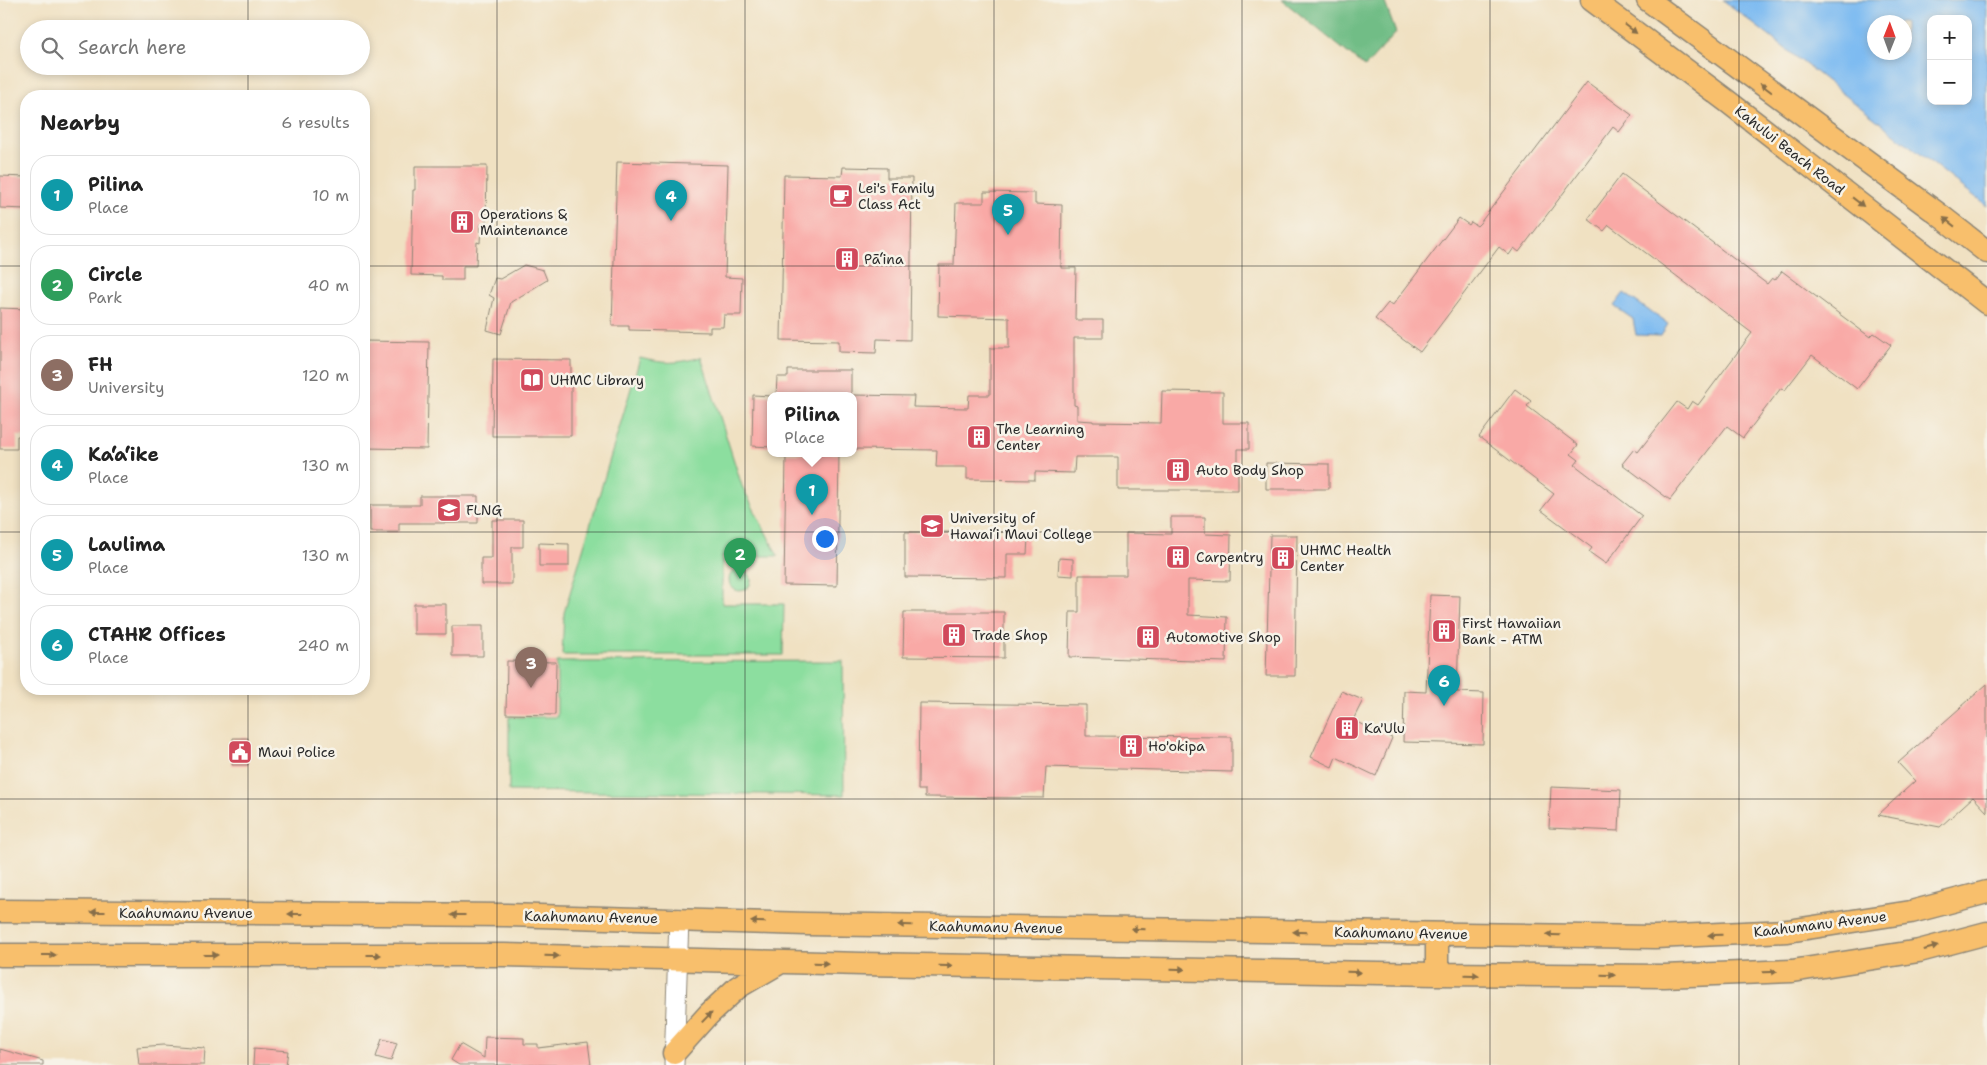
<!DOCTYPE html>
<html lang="en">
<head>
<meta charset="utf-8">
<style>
  body { margin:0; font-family:"Shantell Sans",sans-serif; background:#f6f6f6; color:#222 }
  .controls { position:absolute; right:15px; top:15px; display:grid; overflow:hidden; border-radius:10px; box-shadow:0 2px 8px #0003 }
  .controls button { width:45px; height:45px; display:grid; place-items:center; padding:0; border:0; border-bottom:1px solid #e0e0e0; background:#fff; color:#222; font:25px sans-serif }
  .compass { position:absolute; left:1867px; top:15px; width:45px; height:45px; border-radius:50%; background:#fff; box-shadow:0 2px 8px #0003; rotate:1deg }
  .you { position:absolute; left:824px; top:538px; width:18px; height:18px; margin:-12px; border:4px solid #fff; border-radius:50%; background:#1a73e8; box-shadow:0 0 0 8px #1a73e833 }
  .badge { display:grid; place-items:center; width:32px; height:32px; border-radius:50%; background:#ea580c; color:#fff; font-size:16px; font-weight:700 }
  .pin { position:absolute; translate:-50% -41px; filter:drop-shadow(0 1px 2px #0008) }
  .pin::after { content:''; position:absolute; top:26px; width:18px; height:15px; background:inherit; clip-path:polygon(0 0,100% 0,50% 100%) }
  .popup { position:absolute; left:767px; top:392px; width:90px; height:65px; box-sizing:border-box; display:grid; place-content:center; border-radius:10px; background:#fff; filter:drop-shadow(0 1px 4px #0005); font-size:16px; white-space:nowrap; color:#767676 }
  .popup b { font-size:19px; color:#222 }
  .popup::after { content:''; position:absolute; left:50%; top:100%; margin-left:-10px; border:10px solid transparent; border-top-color:#fff }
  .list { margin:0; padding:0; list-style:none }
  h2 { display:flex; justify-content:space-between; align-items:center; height:65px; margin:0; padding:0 20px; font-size:21px }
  h2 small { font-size:16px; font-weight:400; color:#767676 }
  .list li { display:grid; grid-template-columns:32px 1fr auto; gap:15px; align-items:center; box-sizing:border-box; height:80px; margin:0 10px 10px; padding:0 10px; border:1px solid #e0e0e0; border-radius:20px }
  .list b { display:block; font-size:19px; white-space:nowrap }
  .list p { margin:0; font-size:16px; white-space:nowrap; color:#767676 }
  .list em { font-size:16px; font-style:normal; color:#767676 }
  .icon { flex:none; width:28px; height:28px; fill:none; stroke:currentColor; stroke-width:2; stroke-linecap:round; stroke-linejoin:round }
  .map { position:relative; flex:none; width:1987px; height:1065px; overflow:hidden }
  .search { position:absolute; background:#fff; box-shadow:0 2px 8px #0003; left:20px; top:20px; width:350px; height:55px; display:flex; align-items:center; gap:12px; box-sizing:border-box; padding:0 18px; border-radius:28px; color:#767676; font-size:19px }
  .panel { position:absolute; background:#fff; box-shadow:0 2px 8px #0003; left:20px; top:90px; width:350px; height:605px; border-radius:20px }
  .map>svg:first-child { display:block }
  .green { fill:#8cde9f; stroke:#5c8465 }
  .forest { fill:#71bd86; stroke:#4e7458 }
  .water { fill:#7ebbf1; stroke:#54738e; fill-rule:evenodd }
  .building { fill:#f9a9a6 }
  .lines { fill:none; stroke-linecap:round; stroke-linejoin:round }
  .minor-casing { stroke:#8e8676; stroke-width:21 }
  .major-casing { stroke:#8e8676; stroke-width:25 }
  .minor { stroke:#fff; stroke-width:19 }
  .major { stroke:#f8bf6c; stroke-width:22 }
  .oneway { fill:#876e48 }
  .grid { fill:none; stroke:#2b2b2b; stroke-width:1; stroke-opacity:0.55 }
  .labels { text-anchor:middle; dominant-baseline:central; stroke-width:5; stroke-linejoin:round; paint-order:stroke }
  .street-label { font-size:14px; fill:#2b2b2b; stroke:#f7f3e8 }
  .poi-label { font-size:14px; fill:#2b2b2b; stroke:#f7f3e8; text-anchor:start }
</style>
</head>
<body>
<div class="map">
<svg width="1987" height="1065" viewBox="0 0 1987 1065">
  <rect width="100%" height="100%" fill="#f7f3e8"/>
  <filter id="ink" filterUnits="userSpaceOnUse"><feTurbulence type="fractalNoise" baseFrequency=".02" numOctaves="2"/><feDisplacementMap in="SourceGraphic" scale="10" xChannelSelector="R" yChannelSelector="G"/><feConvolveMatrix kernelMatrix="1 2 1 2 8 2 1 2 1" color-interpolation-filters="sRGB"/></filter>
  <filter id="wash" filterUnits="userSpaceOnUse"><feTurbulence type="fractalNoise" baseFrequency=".0096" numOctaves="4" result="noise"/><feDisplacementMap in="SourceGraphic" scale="20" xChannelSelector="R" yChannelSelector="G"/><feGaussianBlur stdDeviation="1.12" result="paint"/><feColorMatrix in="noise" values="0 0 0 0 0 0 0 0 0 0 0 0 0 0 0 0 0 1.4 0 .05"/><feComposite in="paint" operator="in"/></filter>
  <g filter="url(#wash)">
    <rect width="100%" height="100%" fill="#f0e1c2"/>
    <path class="green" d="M 701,357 L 742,486 L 778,556 L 722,556 L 722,604 L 784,604 L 783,655 L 562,655 L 564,613 L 640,358 C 664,364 677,364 701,357 Z
      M729 580a11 11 0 1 1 22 0a11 11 0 1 1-22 0Z
      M 843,661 L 844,795 L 509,791 L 509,717 L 557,717 L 557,662 Z"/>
    <path class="forest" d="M 1282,0 L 1384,0 L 1396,33 L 1365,67 Z"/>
    <path class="water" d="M 1723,0 L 1987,0 L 1987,206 ZM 1931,19 L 1968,19 L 1968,101 L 1931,101 ZM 1874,22 L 1904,22 L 1904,52 L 1874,52 Z
      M 1624,293 L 1668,324 L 1661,336 L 1636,335 L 1633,319 L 1614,306 Z"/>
    <g id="blocks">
      <path class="building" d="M 1587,82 L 1632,115 L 1619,132 L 1613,127 L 1519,252 L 1514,248 L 1509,255 L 1499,247 L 1420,352 L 1375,319 L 1388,303 L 1392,306 L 1459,218 L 1469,225 L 1471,222 L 1477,226 L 1480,223 Z
        M 617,162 L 728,165 L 725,277 L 742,278 L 741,315 L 724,315 L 723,327 L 710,327 L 710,332 L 629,330 L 629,326 L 612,326 Z
        M 415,166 L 487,166 L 486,224 L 481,224 L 480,243 L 477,242 L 476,266 L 463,266 L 463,280 L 442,280 L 442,276 L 411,275 L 413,190 L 415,190 Z
        M 843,167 L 887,168 L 887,178 L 912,178 L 910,340 L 877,339 L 876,353 L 839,352 L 839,341 L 781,340 L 784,175 L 842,176 Z
        M 1622,174 L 1763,281 L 1767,284 L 1772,278 L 1775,280 L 1782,271 L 1870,337 L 1874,333 L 1891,345 L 1857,389 L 1812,355 L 1785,390 L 1781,388 L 1743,438 L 1727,426 L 1670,500 L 1622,464 L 1634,449 L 1638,452 L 1677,402 L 1687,409 L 1692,401 L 1698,405 L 1752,333 L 1609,225 L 1604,231 L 1588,219 Z
        M 0,176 L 26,177 L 26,209 L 0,208 Z
        M 984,192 L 1035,193 L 1035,204 L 1062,205 L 1061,268 L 1076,268 L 1075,320 L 1103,320 L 1103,338 L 1074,338 L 1074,405 L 1077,406 L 1077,420 L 1093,421 L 1093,422 L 1161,423 L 1162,391 L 1223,392 L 1223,423 L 1249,423 L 1249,449 L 1238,449 L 1238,490 L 1118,490 L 1118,457 L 1075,457 L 1074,473 L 1035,472 L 1035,480 L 967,479 L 967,467 L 936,467 L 937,450 L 853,449 L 853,395 L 914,396 L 913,407 L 968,408 L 969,395 L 990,395 L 990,348 L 1009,348 L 1009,318 L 938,316 L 939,265 L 954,265 L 956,203 L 984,203 Z
        M 524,265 L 543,270 L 547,280 L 511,302 L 501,334 L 487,330 L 494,298 L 489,295 L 495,278 L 500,279 Z
        M 0,308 L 26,309 L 26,436 L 17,436 L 17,449 L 0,449 Z
        M 364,341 L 429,342 L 427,449 L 364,448 Z
        M 493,359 L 571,360 L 571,436 L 492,436 Z
        M 788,370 L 851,370 L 851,396 L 776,396 L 777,377 L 788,377 Z
        M 1515,389 L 1531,401 L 1527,406 L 1578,445 L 1571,454 L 1579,460 L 1575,465 L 1642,516 L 1606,564 L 1589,552 L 1592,548 L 1541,510 L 1554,494 L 1479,437 Z
        M 753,395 L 771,396 L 771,447 L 752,446 Z
        M 786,454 L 839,454 L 837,586 L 784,585 Z
        M 1266,463 L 1329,464 L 1329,489 L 1266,489 Z
        M 420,496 L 478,496 L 478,523 L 399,523 L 399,532 L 370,532 L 370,505 L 420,505 Z
        M 1171,517 L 1205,517 L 1205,534 L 1231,535 L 1230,581 L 1188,580 L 1188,615 L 1227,617 L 1226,662 L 1069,657 L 1070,612 L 1079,612 L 1079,575 L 1126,575 L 1126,533 L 1171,534 Z
        M 492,520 L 523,520 L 523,547 L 512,547 L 512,584 L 481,584 L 481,558 L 492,558 Z
        M 905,532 L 1007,532 L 1007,538 L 1028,538 L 1027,554 L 1007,554 L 1007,578 L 905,577 Z
        M 1270,535 L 1297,535 L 1295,676 L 1266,676 Z
        M 539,543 L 569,544 L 569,566 L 539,566 Z
        M 1059,558 L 1073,559 L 1073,576 L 1058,575 Z
        M 1430,595 L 1460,596 L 1457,692 L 1484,693 L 1483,744 L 1403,742 L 1404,691 L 1426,692 Z
        M 414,604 L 446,604 L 446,634 L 414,634 Z
        M 904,612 L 1004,612 L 1004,658 L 903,657 Z
        M 452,626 L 483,626 L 483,656 L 452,656 Z
        M 507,661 L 556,662 L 555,715 L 506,714 Z
        M 1987,684 L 1987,812 L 1973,797 L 1940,827 L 1878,815 L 1915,781 L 1898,763 Z
        M 1341,691 L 1363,700 L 1353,720 L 1392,738 L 1376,776 L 1336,757 L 1332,767 L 1311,757 Z
        M 919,703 L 1086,705 L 1086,736 L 1232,737 L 1232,772 L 1046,767 L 1044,798 L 925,797 L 925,790 L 918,790 Z
        M 233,738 L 248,738 L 248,765 L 232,765 Z
        M 1551,787 L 1621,790 L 1619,831 L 1549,828 Z
        M 485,1037 L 524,1038 L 524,1044 L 538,1044 L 538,1048 L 588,1042 L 591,1065 L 459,1065 L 451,1060 L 460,1044 L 484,1058 Z
        M 382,1039 L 397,1043 L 391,1061 L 376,1057 Z
        M 164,1045 L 205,1048 L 204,1065 L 139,1065 L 137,1047 Z
        M 254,1048 L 288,1051 L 286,1065 L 253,1065 Z
        M 0,1049 L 43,1061 L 43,1065 L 0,1065 Z"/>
    </g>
  </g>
  <g filter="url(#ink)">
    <use href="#blocks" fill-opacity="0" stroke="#8e8676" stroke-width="1"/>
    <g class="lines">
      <defs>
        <path id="minor" d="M 674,1065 L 679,919"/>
        <path id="major" d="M 1592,0 L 1727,101 L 1987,303
          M 1648,0 L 1937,213 L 1987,252
          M 0,911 L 507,915 L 807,924 L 1655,937 L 1788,931 L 1911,912 L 1987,892
          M 1437,934 L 1437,974
          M 0,955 L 504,955 L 862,964 L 1437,974 L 1664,976 L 1792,971 L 1919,951 L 1987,933
          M 674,1053 L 709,1014 L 738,987 L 781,962"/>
      </defs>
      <use href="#minor" class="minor-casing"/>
      <use href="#major" class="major-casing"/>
      <use href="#minor" class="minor"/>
      <use href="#major" class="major"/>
    </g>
    <defs><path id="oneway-solid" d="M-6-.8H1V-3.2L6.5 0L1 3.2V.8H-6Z" transform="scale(1.25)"/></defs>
    <g class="oneway">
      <use href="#oneway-solid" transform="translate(1631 29) rotate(37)"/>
      <use href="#oneway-solid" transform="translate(1766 88) rotate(-143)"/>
      <use href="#oneway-solid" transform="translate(1858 202) rotate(38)"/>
      <use href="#oneway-solid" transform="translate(1949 222) rotate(-142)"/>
      <use href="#oneway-solid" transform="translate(98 912) rotate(-180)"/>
      <use href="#oneway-solid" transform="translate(295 914) rotate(-180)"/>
      <use href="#oneway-solid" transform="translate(458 915) rotate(-180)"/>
      <use href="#oneway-solid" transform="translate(758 922) rotate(-178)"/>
      <use href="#oneway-solid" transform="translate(905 925) rotate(-179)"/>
      <use href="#oneway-solid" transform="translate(1138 929) rotate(-179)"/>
      <use href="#oneway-solid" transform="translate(1300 932) rotate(-179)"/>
      <use href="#oneway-solid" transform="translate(1553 935) rotate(-179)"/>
      <use href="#oneway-solid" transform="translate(1715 935) rotate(178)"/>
      <use href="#oneway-solid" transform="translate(1931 948) rotate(-15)"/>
      <use href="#oneway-solid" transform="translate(49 955)"/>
      <use href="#oneway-solid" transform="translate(211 955)"/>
      <use href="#oneway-solid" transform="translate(374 955)"/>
      <use href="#oneway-solid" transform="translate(552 956) rotate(1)"/>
      <use href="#oneway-solid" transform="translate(821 963) rotate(2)"/>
      <use href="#oneway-solid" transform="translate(946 966) rotate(1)"/>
      <use href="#oneway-solid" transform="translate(1178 969) rotate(1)"/>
      <use href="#oneway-solid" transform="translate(1354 972) rotate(1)"/>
      <use href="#oneway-solid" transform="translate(1770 972) rotate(-2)"/>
      <use href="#oneway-solid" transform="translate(1472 975) rotate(1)"/>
      <use href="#oneway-solid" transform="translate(1608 975) rotate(1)"/>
      <use href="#oneway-solid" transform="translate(707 1017) rotate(-46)"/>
    </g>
  </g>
  <path class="grid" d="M 248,0 L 248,29M 497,0 L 497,1065M 745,0 L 745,1065M 994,0 L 994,1065M 1242,0 L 1242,1065M 1490,0 L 1490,1065M 1739,0 L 1739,1065M 248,66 L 248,96M 0,266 L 26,266M 364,266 L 1987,266M 0,532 L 26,532M 364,532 L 1987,532M 248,689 L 248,1065M 0,799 L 1987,799"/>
  <defs>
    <symbol id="cafe-square" viewBox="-11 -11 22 22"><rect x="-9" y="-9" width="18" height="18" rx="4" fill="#d1495b" stroke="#f7f3e8"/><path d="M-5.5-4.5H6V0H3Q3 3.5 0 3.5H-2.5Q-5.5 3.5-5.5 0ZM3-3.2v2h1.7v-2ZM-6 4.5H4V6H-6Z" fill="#fff"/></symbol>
    <symbol id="building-square" viewBox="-11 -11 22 22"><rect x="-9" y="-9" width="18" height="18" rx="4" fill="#d1495b" stroke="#f7f3e8"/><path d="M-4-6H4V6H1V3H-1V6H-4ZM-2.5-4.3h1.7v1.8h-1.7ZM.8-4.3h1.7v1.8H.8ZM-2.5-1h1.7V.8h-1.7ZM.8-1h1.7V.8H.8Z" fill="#fff"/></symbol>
    <symbol id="library-square" viewBox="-11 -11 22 22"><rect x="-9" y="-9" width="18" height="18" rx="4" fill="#d1495b" stroke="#f7f3e8"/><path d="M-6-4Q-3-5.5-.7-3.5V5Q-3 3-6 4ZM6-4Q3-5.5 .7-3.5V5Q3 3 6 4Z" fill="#fff"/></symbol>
    <symbol id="university-square" viewBox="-11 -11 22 22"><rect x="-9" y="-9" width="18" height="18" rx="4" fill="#d1495b" stroke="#f7f3e8"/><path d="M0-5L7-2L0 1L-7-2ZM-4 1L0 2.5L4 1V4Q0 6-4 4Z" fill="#fff"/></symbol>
    <symbol id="civic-square" viewBox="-11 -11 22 22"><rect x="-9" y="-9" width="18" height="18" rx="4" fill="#d1495b" stroke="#f7f3e8"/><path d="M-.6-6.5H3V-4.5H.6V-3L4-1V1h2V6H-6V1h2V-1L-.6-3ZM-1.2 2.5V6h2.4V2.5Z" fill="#fff"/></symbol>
  </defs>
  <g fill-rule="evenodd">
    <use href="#cafe-square" x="827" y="182" width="28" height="28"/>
    <use href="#building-square" x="448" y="208" width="28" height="28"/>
    <use href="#building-square" x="833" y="245" width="28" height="28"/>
    <use href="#library-square" x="518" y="366" width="28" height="28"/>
    <use href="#building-square" x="965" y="423" width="28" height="28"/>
    <use href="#building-square" x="1164" y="456" width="28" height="28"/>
    <use href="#university-square" x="435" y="496" width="28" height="28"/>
    <use href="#university-square" x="918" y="512" width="28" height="28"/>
    <use href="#building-square" x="1164" y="543" width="28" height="28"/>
    <use href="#building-square" x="1269" y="544" width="28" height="28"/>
    <use href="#building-square" x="1430" y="617" width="28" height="28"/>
    <use href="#building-square" x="940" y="621" width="28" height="28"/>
    <use href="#building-square" x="1134" y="623" width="28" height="28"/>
    <use href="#building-square" x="1333" y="714" width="28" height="28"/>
    <use href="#building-square" x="1117" y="732" width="28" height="28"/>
    <use href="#civic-square" x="226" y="738" width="28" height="28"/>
  </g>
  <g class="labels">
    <g class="street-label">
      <text transform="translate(1790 150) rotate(38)">Kahului Beach Road</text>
      <text x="186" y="913">Kaahumanu Avenue</text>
      <text transform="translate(591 917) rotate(1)">Kaahumanu Avenue</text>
      <text transform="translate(1820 924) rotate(-7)">Kaahumanu Avenue</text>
      <text transform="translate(996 927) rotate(1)">Kaahumanu Avenue</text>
      <text transform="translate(1401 933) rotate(1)">Kaahumanu Avenue</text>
    </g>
    <g class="poi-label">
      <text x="858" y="188">Lei's Family<tspan x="858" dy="16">Class Act</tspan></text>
      <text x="480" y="214">Operations &amp;<tspan x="480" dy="16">Maintenance</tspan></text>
      <text x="864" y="259">Pā‘ina</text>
      <text x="550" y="380">UHMC Library</text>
      <text x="996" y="429">The Learning<tspan x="996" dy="16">Center</tspan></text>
      <text x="1196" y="470">Auto Body Shop</text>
      <text x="466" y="510">FLNG</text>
      <text x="950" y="518">University of<tspan x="950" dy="16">Hawai‘i Maui College</tspan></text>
      <text x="1300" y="550">UHMC Health<tspan x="1300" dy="16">Center</tspan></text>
      <text x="1196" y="557">Carpentry</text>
      <text x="1462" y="623">First Hawaiian<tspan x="1462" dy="16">Bank - ATM</tspan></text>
      <text x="972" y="635">Trade Shop</text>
      <text x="1166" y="637">Automotive Shop</text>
      <text x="1364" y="728">Ka'Ulu</text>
      <text x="1148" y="746">Ho'okipa</text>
      <text x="258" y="752">Maui Police</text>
    </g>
  </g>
</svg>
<div class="controls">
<button>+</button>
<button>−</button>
</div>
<svg class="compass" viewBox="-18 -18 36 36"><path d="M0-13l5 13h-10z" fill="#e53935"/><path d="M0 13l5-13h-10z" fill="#767676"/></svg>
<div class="you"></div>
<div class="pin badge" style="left:812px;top:515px;background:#0f9aa8">1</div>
<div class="popup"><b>Pilina</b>Place</div>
<div class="pin badge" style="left:740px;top:579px;background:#2e9e5b">2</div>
<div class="pin badge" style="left:531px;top:688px;background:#8d6e63">3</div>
<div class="pin badge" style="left:671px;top:221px;background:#0f9aa8">4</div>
<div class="pin badge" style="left:1008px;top:235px;background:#0f9aa8">5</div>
<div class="pin badge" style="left:1444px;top:706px;background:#0f9aa8">6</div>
<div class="search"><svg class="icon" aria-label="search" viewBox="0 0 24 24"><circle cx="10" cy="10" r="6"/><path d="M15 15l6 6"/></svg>Search here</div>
<section class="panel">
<h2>Nearby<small>6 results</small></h2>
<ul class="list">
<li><span class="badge" style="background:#0f9aa8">1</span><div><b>Pilina</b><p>Place</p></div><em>10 m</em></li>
<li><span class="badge" style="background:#2e9e5b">2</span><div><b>Circle</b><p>Park</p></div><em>40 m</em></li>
<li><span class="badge" style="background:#8d6e63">3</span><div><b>FH</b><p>University</p></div><em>120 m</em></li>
<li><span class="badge" style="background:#0f9aa8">4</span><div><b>Ka‘a‘ike</b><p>Place</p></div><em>130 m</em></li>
<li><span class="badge" style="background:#0f9aa8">5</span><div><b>Laulima</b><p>Place</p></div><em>130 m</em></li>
<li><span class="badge" style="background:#0f9aa8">6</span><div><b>CTAHR Offices</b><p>Place</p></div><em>240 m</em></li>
</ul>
</section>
</div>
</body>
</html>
